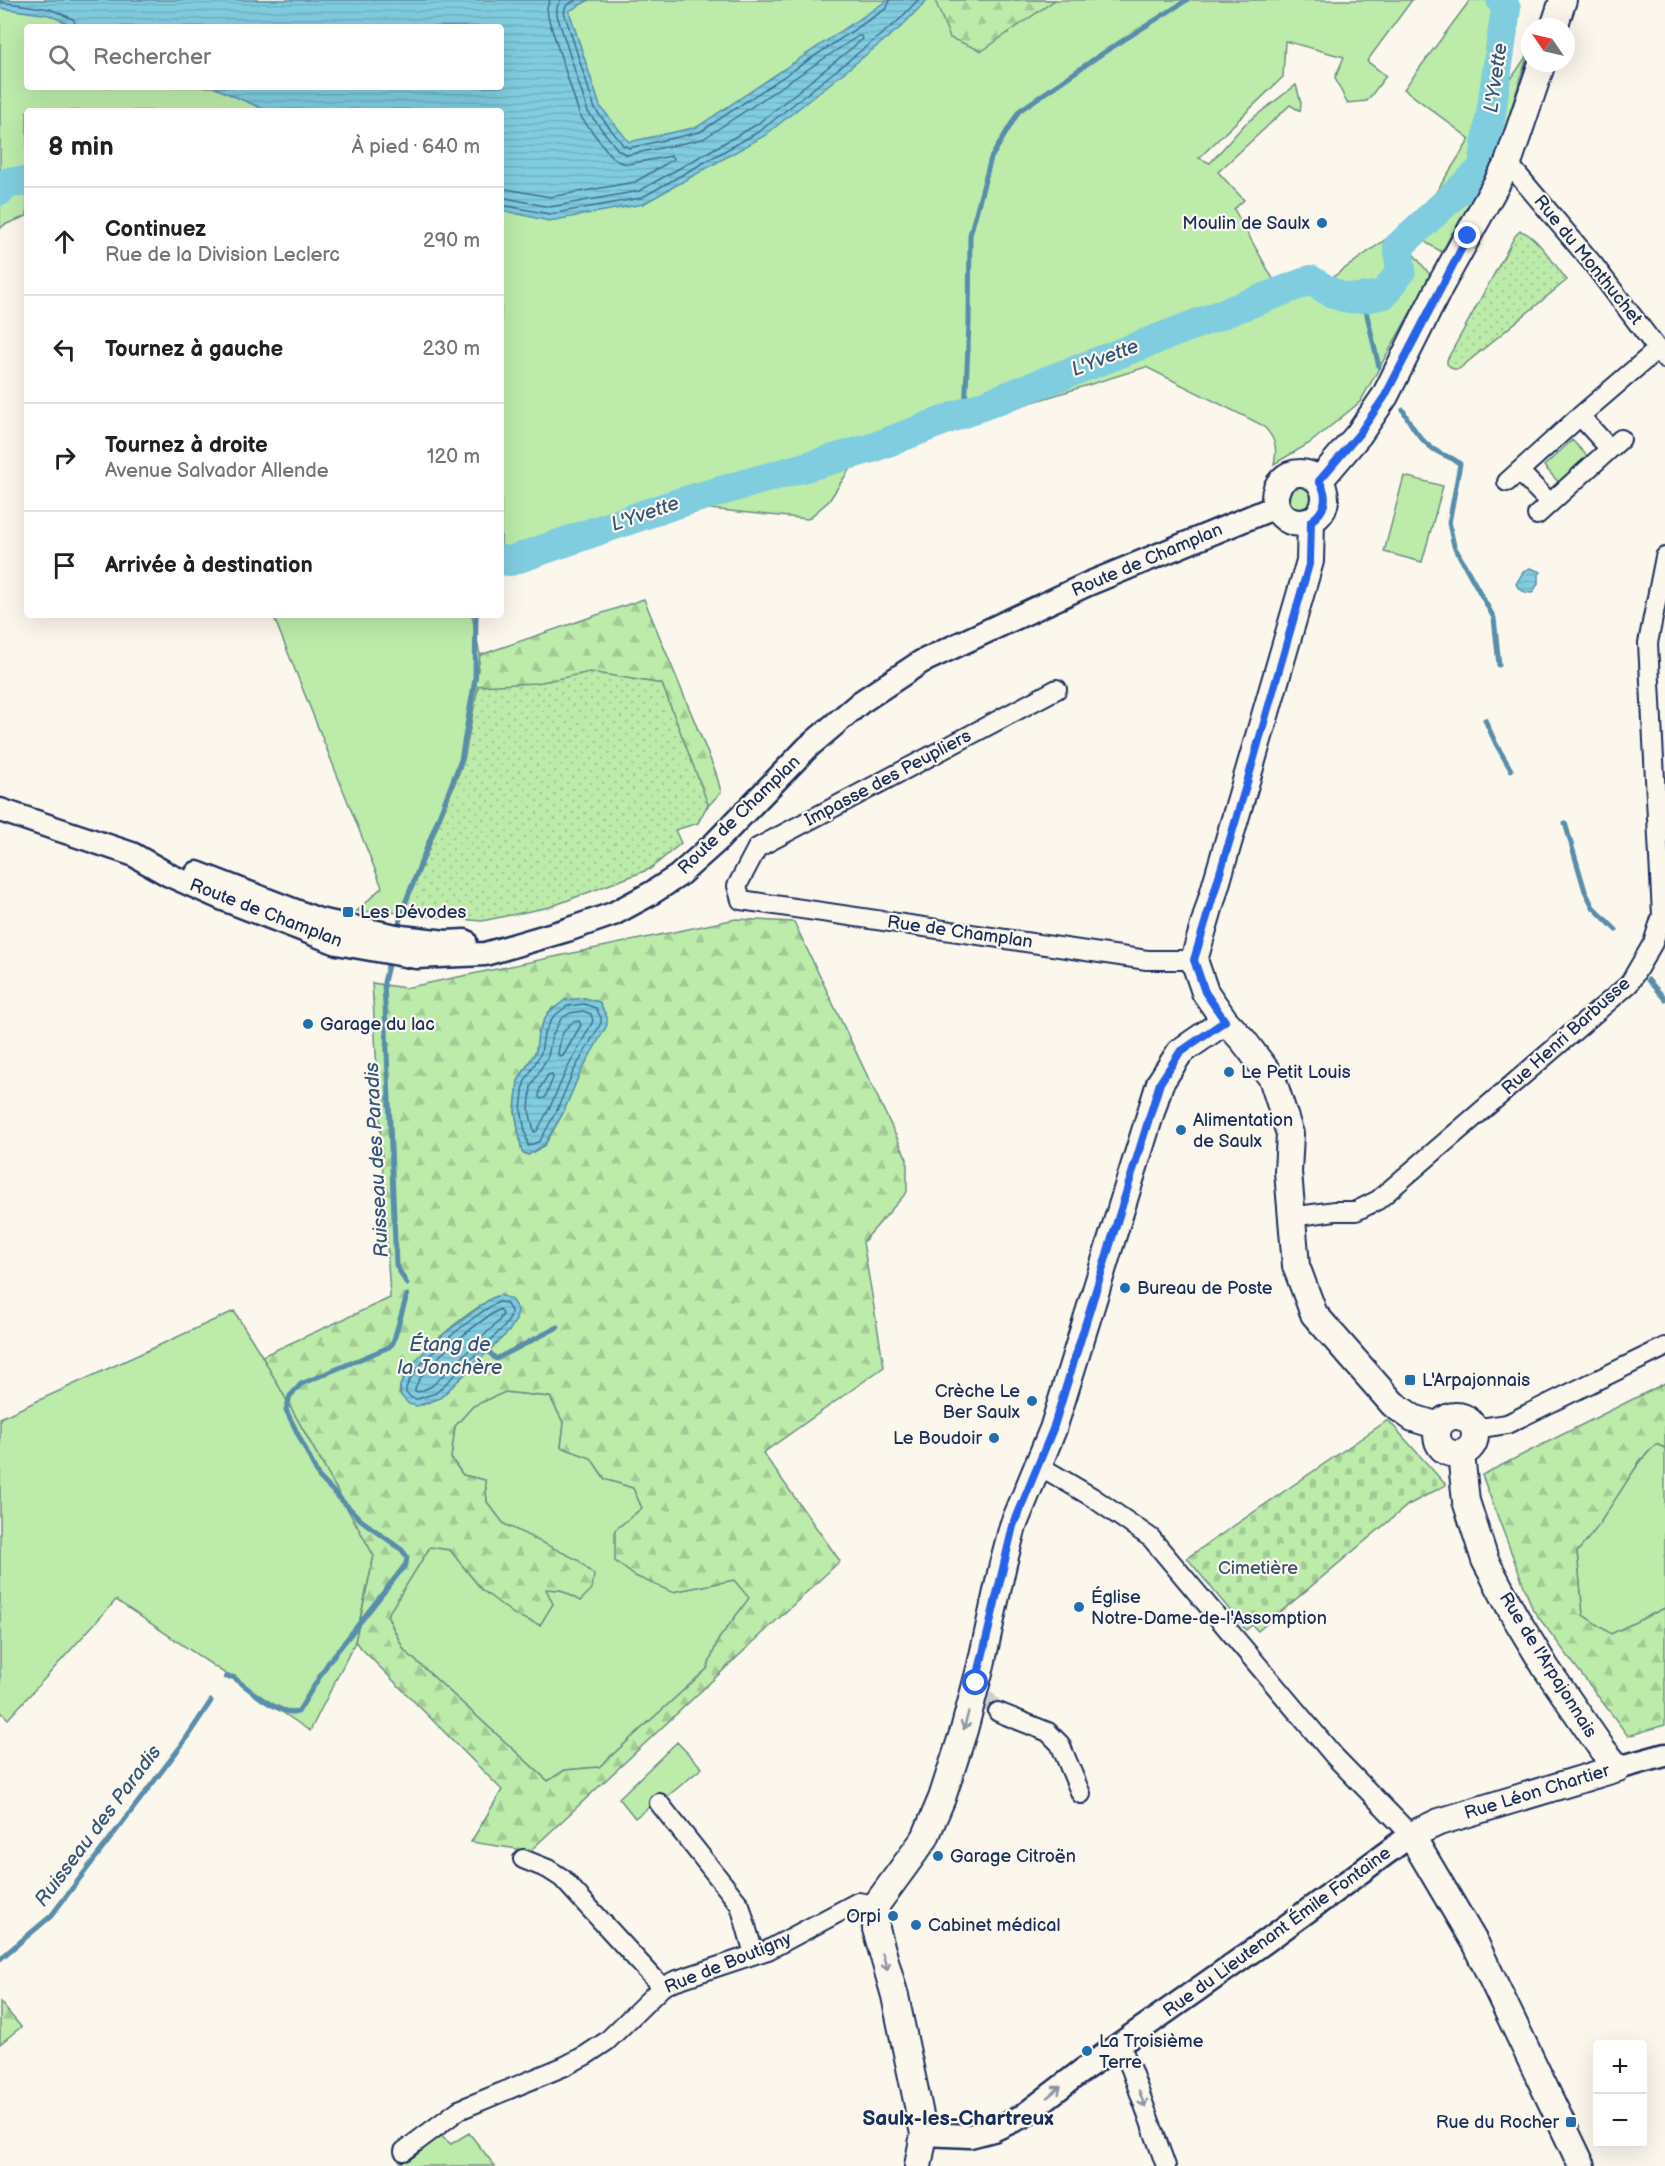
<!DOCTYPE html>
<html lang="fr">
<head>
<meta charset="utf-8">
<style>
  body { margin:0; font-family:"Balsamiq Sans",sans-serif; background:#f6f6f6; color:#202124 }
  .controls { position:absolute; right:18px; bottom:18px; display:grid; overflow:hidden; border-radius:6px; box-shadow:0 6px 24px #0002 }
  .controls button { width:54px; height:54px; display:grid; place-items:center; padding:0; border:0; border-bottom:2px solid #e0e0e0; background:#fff; color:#202124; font:30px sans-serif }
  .compass { position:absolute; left:1521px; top:18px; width:54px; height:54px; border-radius:50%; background:#fff; box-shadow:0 6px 24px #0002; rotate:304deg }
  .stop { position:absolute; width:18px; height:18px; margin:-14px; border:4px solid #2563eb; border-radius:50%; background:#fff }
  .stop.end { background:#2563eb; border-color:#fff; box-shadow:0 2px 6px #0008 }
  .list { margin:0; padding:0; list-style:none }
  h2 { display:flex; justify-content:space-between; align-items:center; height:78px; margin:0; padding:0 24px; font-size:26px }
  h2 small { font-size:20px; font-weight:400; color:#757577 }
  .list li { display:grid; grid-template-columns:39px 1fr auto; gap:18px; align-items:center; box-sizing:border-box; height:108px; padding:0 24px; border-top:2px solid #e0e0e0 }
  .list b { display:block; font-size:22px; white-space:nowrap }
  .list p { margin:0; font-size:20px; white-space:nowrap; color:#757577 }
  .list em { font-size:20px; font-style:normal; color:#757577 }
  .icon { flex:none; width:33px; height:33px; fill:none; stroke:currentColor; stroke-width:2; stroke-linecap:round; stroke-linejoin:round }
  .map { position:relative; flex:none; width:1665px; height:2166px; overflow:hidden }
  .search { position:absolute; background:#fff; box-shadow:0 6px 24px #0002; left:24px; top:24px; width:480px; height:66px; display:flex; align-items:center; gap:15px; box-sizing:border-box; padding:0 21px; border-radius:6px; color:#757577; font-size:22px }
  .panel { position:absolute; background:#fff; box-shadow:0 6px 24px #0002; left:24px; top:108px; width:480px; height:510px; border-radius:6px }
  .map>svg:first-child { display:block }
  .green { fill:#bcebaa; stroke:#6c8d84; stroke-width:1.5; fill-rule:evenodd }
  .forest { fill:url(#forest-firs); stroke:#6c8d84; stroke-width:1.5; fill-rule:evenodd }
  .cemetery { fill:url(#cemetery-stones); stroke:#6c8d84; stroke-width:1.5 }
  .park { fill:url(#park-dots); stroke:#6c8d84; stroke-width:1.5 }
  .water { fill:url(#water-rules); stroke:#588eab; stroke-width:1.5 }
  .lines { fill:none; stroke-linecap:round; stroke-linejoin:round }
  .shore { stroke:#436e92; stroke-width:1.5 }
  .stream { stroke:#588eab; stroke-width:5 }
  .river { stroke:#80cddf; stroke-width:30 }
  .minor-tunnel { stroke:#cecfd0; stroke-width:18; stroke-dasharray:18 9; stroke-linecap:butt }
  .minor-casing { stroke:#1b2f5e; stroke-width:22 }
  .tertiary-casing { stroke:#1b2f5e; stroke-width:27 }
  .secondary-casing { stroke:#1b2f5e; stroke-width:30 }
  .minor { stroke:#fbf7ec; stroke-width:18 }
  .tertiary { stroke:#fbf7ec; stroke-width:22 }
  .secondary { stroke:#fbf7ec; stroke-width:26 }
  .oneway { stroke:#8b93a5 }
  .route { stroke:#2563eb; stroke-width:8 }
  .poi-dot { fill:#1f6fb2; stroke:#fbf7ec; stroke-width:2 }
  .labels { text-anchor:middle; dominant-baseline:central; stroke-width:4.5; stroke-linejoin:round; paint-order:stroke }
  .poi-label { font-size:18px; fill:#1b2f5e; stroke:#fbf7ec; text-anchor:start }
  .street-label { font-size:18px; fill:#1b2f5e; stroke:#fbf7ec }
  .park-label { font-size:18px; fill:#3b556d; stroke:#fbf7ec }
  .water-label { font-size:20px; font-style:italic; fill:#34567e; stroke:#fbf7ec }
  .quarter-label { font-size:21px; font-weight:bold; fill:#1b2f5e; stroke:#fbf7ec }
</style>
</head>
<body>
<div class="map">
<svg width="1665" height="2166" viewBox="0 0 1665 2166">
  <defs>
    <pattern id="forest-firs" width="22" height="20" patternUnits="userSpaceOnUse" patternTransform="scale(1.5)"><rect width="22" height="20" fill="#bcebaa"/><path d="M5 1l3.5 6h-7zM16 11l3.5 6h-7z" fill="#a1ca95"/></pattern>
    <pattern id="cemetery-stones" width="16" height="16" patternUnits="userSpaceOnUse" patternTransform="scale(1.5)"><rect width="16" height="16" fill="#bcebaa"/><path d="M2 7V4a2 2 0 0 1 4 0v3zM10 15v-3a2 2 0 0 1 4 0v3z" fill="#a1ca95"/></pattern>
    <pattern id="park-dots" width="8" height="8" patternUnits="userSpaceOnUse" patternTransform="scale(1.5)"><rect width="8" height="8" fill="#bcebaa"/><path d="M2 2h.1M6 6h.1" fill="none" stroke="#a1ca95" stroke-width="1.8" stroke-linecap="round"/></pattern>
    <pattern id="water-rules" width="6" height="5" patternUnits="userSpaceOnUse" patternTransform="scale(1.5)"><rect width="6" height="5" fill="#80cddf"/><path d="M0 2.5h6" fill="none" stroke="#6eb0c2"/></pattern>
  </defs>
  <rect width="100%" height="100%" fill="#fbf7ec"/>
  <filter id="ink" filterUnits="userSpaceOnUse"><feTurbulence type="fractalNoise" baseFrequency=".0167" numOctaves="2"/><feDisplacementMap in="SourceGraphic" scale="12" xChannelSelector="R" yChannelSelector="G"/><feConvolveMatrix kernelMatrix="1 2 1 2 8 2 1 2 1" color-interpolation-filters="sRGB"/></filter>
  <g filter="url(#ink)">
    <path class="green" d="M 0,0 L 1412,0 L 1367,61 L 1386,76 L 1367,101 L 1347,103 L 1335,78 L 1344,57 L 1285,41 L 1283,77 L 1199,158 L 1210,163 L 1245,124 L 1296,85 L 1301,103 L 1300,111 L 1290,105 L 1218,172 L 1244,200 L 1234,209 L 1283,297 L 1330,279 L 1396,232 L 1431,276 L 1360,402 L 1310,443 L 1274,464 C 1278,447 1275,437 1262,425 L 1146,367 L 885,448 L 851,467 L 829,501 L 808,519 L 690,507 L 623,523 L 501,572 L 501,111 L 27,111 L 27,216 L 4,225 L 0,229 ZM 27,27 L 501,27 L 501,87 L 27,87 Z
      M 1470,0 L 1501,0 L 1511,79 L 1528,54 L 1492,171 L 1456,235 L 1452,233 L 1442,252 L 1428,244 L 1406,224 L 1433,197 L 1470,139 L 1404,89 Z
      M 1572,440 L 1589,458 L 1560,484 L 1544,466 Z
      M 1404,476 L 1443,486 L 1422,562 L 1384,552 Z
      M1282 497a16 16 0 1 1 32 0a16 16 0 1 1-32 0Z
      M 273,615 L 472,615 L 480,655 L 465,761 L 406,913 L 357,911 L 382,887 Z
      M 234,1311 L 262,1356 L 374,1556 L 355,1642 L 310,1731 L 116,1600 L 8,1719 L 0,1711 L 0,1418 Z
      M 505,1392 L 550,1397 L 564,1424 L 561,1447 L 591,1458 L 605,1479 L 633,1488 L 642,1508 L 615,1530 L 672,1592 L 734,1580 L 750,1598 L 718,1640 L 707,1669 L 674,1699 L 599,1767 L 565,1770 L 548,1781 L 404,1650 L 387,1615 L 430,1547 L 450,1550 L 482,1590 L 540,1625 L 552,1604 L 545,1589 L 561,1590 L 580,1600 L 578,1561 L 504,1524 L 487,1502 L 485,1480 L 463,1475 L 451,1458 L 455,1426 L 473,1406 Z
      M 1656,1444 L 1665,1448 L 1665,1608 L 1611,1634 L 1583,1615 L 1577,1552 C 1606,1517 1625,1476 1656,1444 Z
      M 677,1742 L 702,1768 L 664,1799 L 662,1797 L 635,1818 L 619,1798 Z
      M 469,2133 L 495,2166 L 397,2166 L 422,2146 L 441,2136 L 451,2144 Z"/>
    <path class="forest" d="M 935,0 L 1055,0 L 982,51 L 950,38 Z
      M 644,599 L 716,773 L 721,792 L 698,817 L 465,761 L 480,655 Z
      M 736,919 L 794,922 L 907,1159 L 907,1192 L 863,1242 L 884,1367 L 763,1453 L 840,1561 L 530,1851 L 471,1842 L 502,1790 L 355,1642 L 374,1556 L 262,1356 L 390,1298 L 372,983 L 405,988 ZM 584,998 L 599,1002 L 579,1075 L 563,1113 L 545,1145 L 528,1155 L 522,1152 L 515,1111 L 518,1081 L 536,1051 L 538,1033 L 548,1013 L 553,1008 ZM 496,1296 L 509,1331 L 440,1398 L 422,1405 L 399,1394 C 400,1362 470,1311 496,1296 ZM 505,1392 L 550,1397 L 564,1424 L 561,1447 L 591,1458 L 605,1479 L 633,1488 L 642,1508 L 615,1530 L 615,1561 L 635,1576 L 672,1592 L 734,1580 L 749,1598 L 718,1640 L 707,1669 L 674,1699 L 599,1767 L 565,1770 L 548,1781 L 404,1650 L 387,1616 L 430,1547 L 450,1550 L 482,1590 L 515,1615 L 540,1625 L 553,1604 L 546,1589 L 561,1590 L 580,1601 L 592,1589 L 594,1575 L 578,1560 L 504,1524 L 487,1502 L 485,1480 L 463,1475 L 451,1458 L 455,1426 L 473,1406 Z
      M 1665,1383 L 1665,1448 L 1656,1444 L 1640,1461 L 1596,1529 L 1577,1552 L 1583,1615 L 1611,1634 L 1665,1608 L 1665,1725 L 1628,1736 L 1533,1610 L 1482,1475 Z
      M 0,2002 L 21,2027 L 0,2044 Z"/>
    <path class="cemetery" d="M 1388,1420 L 1446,1485 L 1408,1505 L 1258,1631 L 1252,1625 L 1246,1630 L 1187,1558 Z"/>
    <path class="park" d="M 1520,231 C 1535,233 1557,268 1567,280 L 1459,369 L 1453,369 L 1447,364 L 1447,360 L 1515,236 Z
      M 590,672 L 662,684 L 708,804 L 698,823 L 675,830 L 681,843 L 650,869 L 550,907 L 482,921 L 403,914 L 464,760 L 478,686 L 537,683 Z"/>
    <path class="water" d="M 0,0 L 589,0 L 569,11 L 600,106 L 629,142 L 697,127 L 888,0 L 927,0 L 901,27 L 764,136 L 643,204 L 549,221 L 501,210 L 501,111 L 268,111 L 213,87 L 501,87 L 501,27 L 76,27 L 49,15 L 0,8 Z
      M 1530,568 L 1541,572 L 1538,575 L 1538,584 L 1532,593 C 1525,593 1519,591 1516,584 L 1523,572 Z
      M 584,998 L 599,1002 L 607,1017 L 607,1025 L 579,1075 L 563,1113 L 544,1145 L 528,1155 L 522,1152 L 515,1111 L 518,1081 L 536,1051 L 538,1033 L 548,1013 L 565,1000 Z
      M 500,1295 L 511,1299 L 518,1310 L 516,1320 L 509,1331 L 440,1398 L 417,1406 L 409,1404 L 401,1396 L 400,1385 L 417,1359 L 435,1341 L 490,1299 Z"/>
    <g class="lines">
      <path class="shore" d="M 576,0 L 566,6 L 564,12 L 595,109 L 623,145 L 629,148 L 700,132 L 887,8 L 890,0
        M 0,2 L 50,9 L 73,19 L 77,27
        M 501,188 L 550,197 L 635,182 L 674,159 L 671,156 L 628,164 L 619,162 L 611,156 L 580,116 L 548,17 L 547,8 L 550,0
        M 501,197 L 550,207 L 639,191 L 756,125 L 863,39 L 861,36 L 858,36 L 703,139 L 627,155 L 618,150 L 588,112 L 557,15 L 557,7 L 561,0
        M 501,205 L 550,214 L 641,198 L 760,131 L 897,22 L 918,0
        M 584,1004 L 596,1008 L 601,1018 L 601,1023 L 573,1072 L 557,1110 L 540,1141 L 528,1146 L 521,1110 L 524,1083 L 541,1053 L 544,1034 L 553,1017 L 567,1006 Z
        M 583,1011 L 591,1014 L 593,1021 L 567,1069 L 550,1107 L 537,1131 L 534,1132 L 529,1110 L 531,1086 L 548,1056 L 552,1036 L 561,1019 L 570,1013 Z
        M 573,1022 L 579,1021 L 581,1025 L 563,1056 L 560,1057 L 558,1054 C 560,1041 561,1030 573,1022 Z
        M 552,1074 L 553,1078 L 545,1098 L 541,1099 L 539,1097 L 540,1088 L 548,1075 Z
        M 499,1302 L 506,1303 L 511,1311 L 510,1318 L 504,1327 L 436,1393 L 417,1399 L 412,1398 L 406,1393 C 402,1371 479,1310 499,1302 Z
        M 500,1309 L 503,1314 L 498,1322 L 432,1386 L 419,1392 L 415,1391 C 415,1370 481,1320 500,1309 Z"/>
      <path class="stream" d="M 1363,298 L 1379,367
        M 1403,410 C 1411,426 1423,444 1438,452 C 1446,457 1453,457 1460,464 L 1449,523 L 1454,546 L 1494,618 L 1499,665
        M 965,412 L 969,323 L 970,235 L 991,158 L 1019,111 L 1100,55 L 1187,0
        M 1485,720 L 1496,744 L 1511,770
        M 1565,823 L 1585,891 L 1593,907 L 1616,930
        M 397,931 L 402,911 L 461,760 L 475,679 L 476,615
        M 390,957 L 384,982 L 396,1265 L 407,1284
        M 1648,980 L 1665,999
        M 484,1347 L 496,1359 L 558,1327
        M 226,1677 L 233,1677 C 248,1688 279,1716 298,1712 L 328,1663 L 406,1564 L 407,1557 L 402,1550 L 361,1520 L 319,1477 L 286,1410 L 290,1396 L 301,1384 L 389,1347 L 393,1343 L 407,1295
        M 0,1959 L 51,1916 L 181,1746 L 211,1701"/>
      <path class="river" d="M 0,191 L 9,182 L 27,182
        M 501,560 L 510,561 L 675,504 L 872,448 L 1311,280 C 1342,300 1347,302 1384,294 L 1401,271 L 1398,247 L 1483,168 L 1506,9 L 1501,0"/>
      <path class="minor-tunnel" d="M 985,1698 L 998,1712"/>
      <defs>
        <path id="minor" d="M 1508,163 L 1593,264 L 1665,359
          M 1580,416 L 1610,449
          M 1519,471 L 1550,503
          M 1507,482 L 1580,416 L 1658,349
          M 1537,515 L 1621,439
          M 1057,689 L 757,848 L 737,886 L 741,900 L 1147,960 L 1194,960
          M 1291,1217 L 1335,1211 L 1356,1211 L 1378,1200 L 1629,984 L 1653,943 L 1662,915 L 1648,643 L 1665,557
          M 1474,1429 L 1507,1424 L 1665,1347
          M 1038,1465 L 1092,1497 L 1151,1538 L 1335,1757 L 1411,1835
          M 998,1712 L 1048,1732 L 1060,1744 L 1081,1794
          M 659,1803 L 740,1905 L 754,1954
          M 523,1859 L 548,1869 L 562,1878 L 662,1987
          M 1120,2045 L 1131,2069 L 1166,2166
          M 404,2151 L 459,2110 L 565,2066 L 586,2055 L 607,2041 L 662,1987 L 674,1981 L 768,1950 L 858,1902 L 876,1905"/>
        <path id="tertiary" d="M 0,810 L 132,854 L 169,875 L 223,899 L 337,943 L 416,957 L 485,954 L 567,930 L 613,914 L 650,894 L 678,876 L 716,842 L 808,747 L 861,702 L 921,662 L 1088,584 L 1268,510 L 1278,511
          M 197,873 L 319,920 L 401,937 L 446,942 L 465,941
          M 1618,1768 L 1665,1755
          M 924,2134 L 970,2136 L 993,2130 L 1023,2116 L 1083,2070 L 1265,1942 L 1411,1835"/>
        <path id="secondary" d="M 1554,27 L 1563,0
          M1275 498a25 25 0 1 1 50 0a25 25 0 1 1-50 0Z
          M 1319,481 L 1359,434 L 1385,396 L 1440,286 L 1508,163 L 1542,63
          M 1311,521 L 1310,561 L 1194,960 L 1205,992 L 1225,1021 L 1243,1040 L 1272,1078 L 1290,1134 L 1288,1172 L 1296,1266 L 1314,1314 L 1393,1404 L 1413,1418 L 1439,1426
          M1437 1435a19 19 0 1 1 38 0a19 19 0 1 1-38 0Z
          M 1461,1454 L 1466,1501 L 1485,1560 L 1514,1615 L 1546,1668 L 1602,1749 L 1618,1768 L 1439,1822 L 1411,1835 L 1476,1945 L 1582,2166
          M 918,2166 L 924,2134 L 895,1996 L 876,1929 L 876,1905 L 925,1838 L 942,1798 L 964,1730 L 981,1665 L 1003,1564 L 1013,1526 L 1053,1429 L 1160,1083 L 1180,1052 L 1225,1021"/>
      </defs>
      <use href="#minor" class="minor-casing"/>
      <use href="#tertiary" class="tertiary-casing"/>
      <use href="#secondary" class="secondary-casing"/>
      <use href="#minor" class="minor"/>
      <use href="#tertiary" class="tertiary"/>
      <use href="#secondary" class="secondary"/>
    </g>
    <defs><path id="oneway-shaft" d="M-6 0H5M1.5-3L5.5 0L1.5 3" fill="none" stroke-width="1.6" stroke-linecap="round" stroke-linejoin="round" transform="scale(1.5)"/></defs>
    <g class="oneway">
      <use href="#oneway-shaft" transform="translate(966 1721) rotate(105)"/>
      <use href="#oneway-shaft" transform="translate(885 1962) rotate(74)"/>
      <use href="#oneway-shaft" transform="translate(1054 2092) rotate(-38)"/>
      <use href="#oneway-shaft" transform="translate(1142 2099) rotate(70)"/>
    </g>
  </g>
  <g class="lines" filter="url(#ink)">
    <path class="route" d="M 976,1683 L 1013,1526 L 1053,1429 L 1160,1083 L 1180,1052 L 1225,1021 L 1205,992 L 1194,960 L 1248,779 L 1310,561 L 1311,521 C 1326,511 1329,496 1319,481 L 1359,434 L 1385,396 L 1468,236"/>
  </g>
  <g class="poi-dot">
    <circle cx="1322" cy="223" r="6"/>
    <rect x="342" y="906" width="12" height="12" rx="3"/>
    <circle cx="308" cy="1024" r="6"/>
    <circle cx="1229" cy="1072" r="6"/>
    <circle cx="1181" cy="1130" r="6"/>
    <circle cx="1125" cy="1288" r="6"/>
    <rect x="1404" y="1374" width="12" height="12" rx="3"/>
    <circle cx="1032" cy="1401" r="6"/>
    <circle cx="994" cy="1438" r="6"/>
    <circle cx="1079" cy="1607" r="6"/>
    <circle cx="938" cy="1856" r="6"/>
    <circle cx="893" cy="1916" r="6"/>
    <circle cx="916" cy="1925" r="6"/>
    <circle cx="1087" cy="2051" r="6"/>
    <rect x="1565" y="2116" width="12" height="12" rx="3"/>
  </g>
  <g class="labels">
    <g class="poi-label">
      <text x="1310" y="223" text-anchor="end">Moulin de Saulx</text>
      <text x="360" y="912">Les Dévodes</text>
      <text x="320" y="1024">Garage du lac</text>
      <text x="1241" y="1072">Le Petit Louis</text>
      <text x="1193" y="1120">Alimentation<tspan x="1193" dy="21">de Saulx</tspan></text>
      <text x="1137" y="1288">Bureau de Poste</text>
      <text x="1422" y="1380">L'Arpajonnais</text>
      <text x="1020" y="1391" text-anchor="end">Crèche Le<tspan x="1020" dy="21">Ber Saulx</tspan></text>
      <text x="982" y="1438" text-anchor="end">Le Boudoir</text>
      <text x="1091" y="1597">Église<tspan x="1091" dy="21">Notre-Dame-de-l'Assomption</tspan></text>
      <text x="950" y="1856">Garage Citroën</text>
      <text x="881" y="1916" text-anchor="end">Orpi</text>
      <text x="928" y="1925">Cabinet médical</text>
      <text x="1099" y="2041">La Troisième<tspan x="1099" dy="21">Terre</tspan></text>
      <text x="1559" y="2122" text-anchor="end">Rue du Rocher</text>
    </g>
    <g class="street-label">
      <text transform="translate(1588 260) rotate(51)">Rue du Monthuchet</text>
      <text transform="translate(1147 560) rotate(-23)">Route de Champlan</text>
      <text transform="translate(888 778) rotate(-28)">Impasse des Peupliers</text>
      <text transform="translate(739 815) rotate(-44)">Route de Champlan</text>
      <text transform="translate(266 913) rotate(21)">Route de Champlan</text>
      <text transform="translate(960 932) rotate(8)">Rue de Champlan</text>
      <text transform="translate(1566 1036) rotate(-42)">Rue Henri Barbusse</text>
      <text transform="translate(1548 1665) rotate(58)">Rue de l'Arpajonnais</text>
      <text transform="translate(1537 1792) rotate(-17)">Rue Léon Chartier</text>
      <text transform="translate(1277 1932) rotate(-36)">Rue du Lieutenant Émile Fontaine</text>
      <text transform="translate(728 1963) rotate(-22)">Rue de Boutigny</text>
    </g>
    <g class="park-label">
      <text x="1258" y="1568">Cimetière</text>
    </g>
    <g class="water-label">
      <text transform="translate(1496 78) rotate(-82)">L'Yvette</text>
      <text transform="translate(1105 358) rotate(-21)">L'Yvette</text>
      <text transform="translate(645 514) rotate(-19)">L'Yvette</text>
      <text transform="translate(377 1160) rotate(-93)">Ruisseau des Paradis</text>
      <text x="450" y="1345">Étang de<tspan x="450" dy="23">la Jonchère</tspan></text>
      <text transform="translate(98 1826) rotate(-53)">Ruisseau des Paradis</text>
    </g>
    <g class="quarter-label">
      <text x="958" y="2118">Saulx-les-Chartreux</text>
    </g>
  </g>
</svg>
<div class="controls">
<button>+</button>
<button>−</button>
</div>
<svg class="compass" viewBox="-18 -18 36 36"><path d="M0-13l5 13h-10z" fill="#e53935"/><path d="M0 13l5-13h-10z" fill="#757577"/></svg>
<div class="stop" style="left:976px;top:1683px"></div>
<div class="stop end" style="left:1468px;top:236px"></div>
<div class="search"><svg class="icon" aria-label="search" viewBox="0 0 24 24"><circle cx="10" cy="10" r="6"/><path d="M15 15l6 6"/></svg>Rechercher</div>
<section class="panel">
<h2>8 min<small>À pied · 640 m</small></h2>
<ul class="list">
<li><svg class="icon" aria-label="ahead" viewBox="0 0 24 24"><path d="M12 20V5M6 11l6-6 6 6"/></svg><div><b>Continuez</b><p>Rue de la Division Leclerc</p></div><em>290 m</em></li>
<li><svg class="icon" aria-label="left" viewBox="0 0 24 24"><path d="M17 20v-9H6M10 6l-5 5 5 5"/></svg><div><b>Tournez à gauche</b></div><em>230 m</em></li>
<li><svg class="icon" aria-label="right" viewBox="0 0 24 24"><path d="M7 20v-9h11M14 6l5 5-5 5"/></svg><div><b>Tournez à droite</b><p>Avenue Salvador Allende</p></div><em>120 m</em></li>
<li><svg class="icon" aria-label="arrive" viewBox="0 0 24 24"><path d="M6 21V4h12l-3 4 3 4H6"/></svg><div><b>Arrivée à destination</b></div></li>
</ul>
</section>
</div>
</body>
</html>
